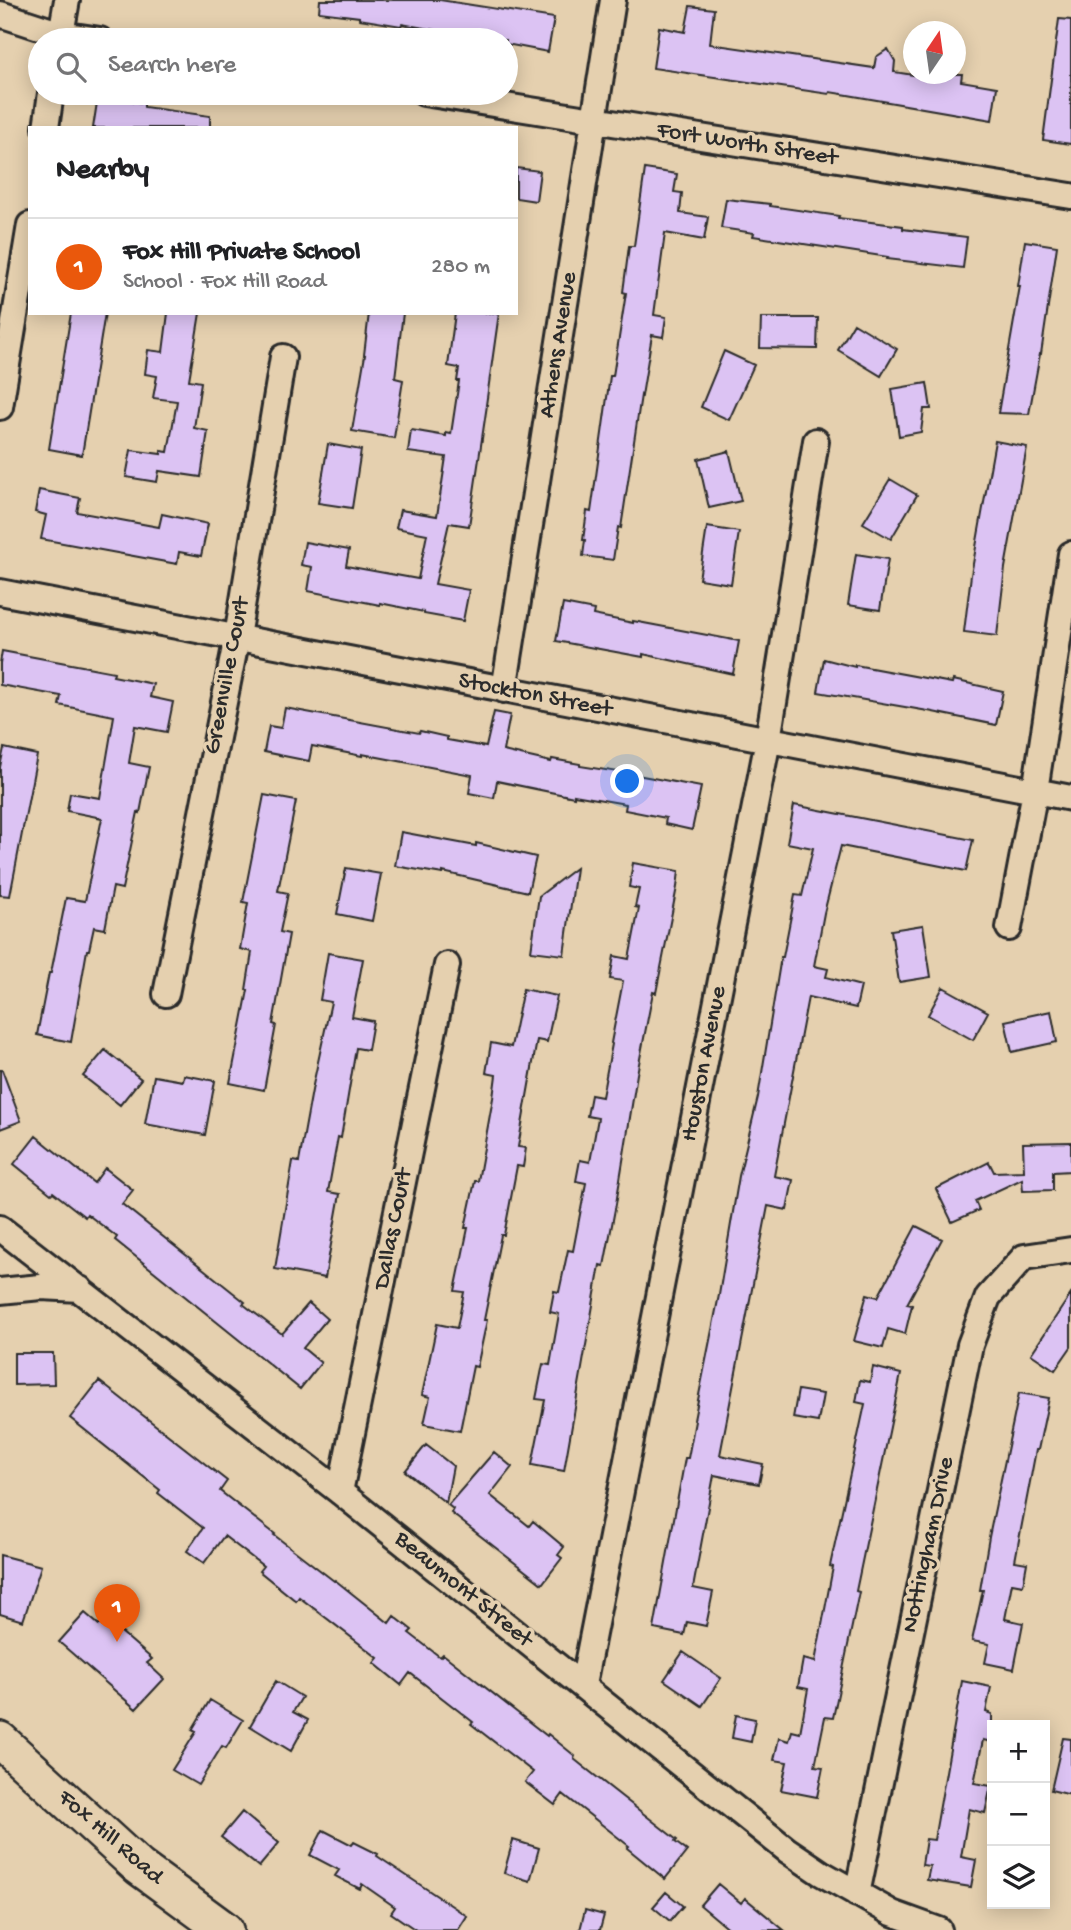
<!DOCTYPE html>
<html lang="en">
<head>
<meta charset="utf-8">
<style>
  body { margin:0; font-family:"Gochi Hand",sans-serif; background:#f6f6f6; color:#202124 }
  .controls { position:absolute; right:21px; bottom:21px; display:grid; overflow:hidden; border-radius:0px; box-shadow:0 4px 18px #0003 }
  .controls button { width:63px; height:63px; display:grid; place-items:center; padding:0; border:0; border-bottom:2px solid #e0e0e0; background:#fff; color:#202124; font:35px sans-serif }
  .compass { position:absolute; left:903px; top:21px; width:63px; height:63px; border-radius:50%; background:#fff; box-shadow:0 4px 18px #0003; rotate:13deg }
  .you { position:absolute; left:628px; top:782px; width:24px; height:24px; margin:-18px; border:5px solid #fff; border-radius:50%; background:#1a73e8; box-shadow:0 0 0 10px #1a73e833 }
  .badge { display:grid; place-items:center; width:46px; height:46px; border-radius:50%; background:#ea580c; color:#fff; font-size:23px; font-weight:700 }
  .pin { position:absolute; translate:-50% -58px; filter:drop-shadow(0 2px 4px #0008) }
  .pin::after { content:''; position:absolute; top:37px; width:24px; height:21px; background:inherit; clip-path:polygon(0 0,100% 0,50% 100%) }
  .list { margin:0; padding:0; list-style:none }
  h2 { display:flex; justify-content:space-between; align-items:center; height:91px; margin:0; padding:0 28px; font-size:30px }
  h2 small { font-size:23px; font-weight:400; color:#757577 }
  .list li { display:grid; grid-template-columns:46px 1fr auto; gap:21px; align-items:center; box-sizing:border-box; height:98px; padding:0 28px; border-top:2px solid #e0e0e0 }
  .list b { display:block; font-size:26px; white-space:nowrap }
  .list p { margin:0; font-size:23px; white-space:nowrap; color:#757577 }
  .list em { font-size:23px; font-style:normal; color:#757577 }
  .icon { flex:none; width:38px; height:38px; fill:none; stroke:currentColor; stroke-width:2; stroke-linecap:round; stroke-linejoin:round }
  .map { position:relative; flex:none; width:1071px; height:1930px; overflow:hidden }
  .search { position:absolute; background:#fff; box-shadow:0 4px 18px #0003; left:28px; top:28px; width:490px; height:77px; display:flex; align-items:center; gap:18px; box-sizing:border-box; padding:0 24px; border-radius:38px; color:#757577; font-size:26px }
  .panel { position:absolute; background:#fff; box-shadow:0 4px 18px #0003; left:28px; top:126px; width:490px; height:189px; border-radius:0px }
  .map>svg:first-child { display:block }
  .building { fill:#dcc3f3; stroke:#2b2b2b; stroke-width:2 }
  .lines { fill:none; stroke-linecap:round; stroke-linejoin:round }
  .street-casing { stroke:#2b2b2b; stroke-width:30 }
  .secondary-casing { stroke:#2b2b2b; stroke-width:40 }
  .street { stroke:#e5d0af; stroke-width:24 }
  .secondary { stroke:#e5d0af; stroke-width:35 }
  .labels { text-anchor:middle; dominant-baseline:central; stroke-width:7; stroke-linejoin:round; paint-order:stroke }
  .street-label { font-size:24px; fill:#2b2b2b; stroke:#e5d0af }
</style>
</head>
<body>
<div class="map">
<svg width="1071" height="1930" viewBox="0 0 1071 1930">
  <rect width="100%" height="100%" fill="#e5d0af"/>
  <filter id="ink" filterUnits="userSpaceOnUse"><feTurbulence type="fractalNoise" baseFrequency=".0143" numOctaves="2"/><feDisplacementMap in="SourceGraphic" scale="14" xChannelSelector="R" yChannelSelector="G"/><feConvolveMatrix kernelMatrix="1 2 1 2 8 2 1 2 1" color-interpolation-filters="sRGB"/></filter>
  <g filter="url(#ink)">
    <path class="building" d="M 320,0 L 440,0 L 554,18 L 548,52 L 506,44 L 506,40 L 494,40 L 435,32 L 436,30 L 402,24 L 401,26 L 359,19 L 359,17 L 319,12 Z
      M 690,6 L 714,9 L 710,44 L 874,68 L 876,57 L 888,49 L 895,61 L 894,72 L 939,79 L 940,74 L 962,74 L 961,81 L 997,87 L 992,120 L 848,95 L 830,92 L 829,94 L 653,68 L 659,27 L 685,32 Z
      M 1059,19 L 1071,20 L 1071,144 L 1043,140 Z
      M 98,96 L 144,103 L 144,107 L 210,116 L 210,128 L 93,128 Z
      M 516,168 L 540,171 L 536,201 L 516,198 Z
      M 645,169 L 677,174 L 674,192 L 682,193 L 680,213 L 708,217 L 704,240 L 665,233 L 654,315 L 666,317 L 663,337 L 652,335 L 642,396 L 641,395 L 621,528 L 618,527 L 613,560 L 583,556 L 585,540 L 583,540 L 587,511 L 591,512 L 610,376 L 613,376 L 626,293 L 623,292 L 629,246 L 634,246 Z
      M 726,199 L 770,204 L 770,206 L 839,216 L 838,218 L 903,226 L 903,229 L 967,237 L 963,268 L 887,259 L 888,257 L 753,236 L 754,233 L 721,228 Z
      M 1025,241 L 1057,246 L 1041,354 L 1040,354 L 1029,414 L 998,413 L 1020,286 L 1018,286 Z
      M 71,313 L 105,313 L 82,455 L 49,449 Z
      M 168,313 L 200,313 L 189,380 L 201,382 L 194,428 L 208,431 L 201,477 L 159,471 L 157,482 L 126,477 L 131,450 L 161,454 L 161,451 L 168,452 L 177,401 L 153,398 L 157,376 L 145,374 L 148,350 L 163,352 Z
      M 369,313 L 403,313 L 395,378 L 403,380 L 394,438 L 352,431 L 365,355 L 364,355 Z
      M 455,313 L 499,313 L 486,405 L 487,405 L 469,526 L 449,523 L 435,584 L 469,590 L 463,621 L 424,614 L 424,612 L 380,603 L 380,605 L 308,591 L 312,567 L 301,565 L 305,542 L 349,550 L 346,566 L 418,579 L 427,534 L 396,528 L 400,510 L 437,516 L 446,457 L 408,452 L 411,430 L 446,436 L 446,433 L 451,434 L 459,381 L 457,381 L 459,368 L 448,366 Z
      M 761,318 L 818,318 L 817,349 L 760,348 Z
      M 854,323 L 897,349 L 881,376 L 838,350 Z
      M 724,351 L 754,365 L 729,420 L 701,407 Z
      M 927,383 L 931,409 L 924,409 L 921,432 L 899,436 L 892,389 Z
      M 995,441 L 1027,447 L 1005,568 L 997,636 L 964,632 L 971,575 Z
      M 328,444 L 361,450 L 352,508 L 318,503 Z
      M 729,451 L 741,501 L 709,508 L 698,459 Z
      M 890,479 L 917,495 L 891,539 L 863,523 Z
      M 39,490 L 80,498 L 77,512 L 159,527 L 162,514 L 208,524 L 201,556 L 179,552 L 177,564 L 41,539 L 46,515 L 35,512 Z
      M 707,527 L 739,532 L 731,584 L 699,579 Z
      M 856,554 L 888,559 L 880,610 L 848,605 Z
      M 563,604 L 594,610 L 593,615 L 633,623 L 633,621 L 739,641 L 733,674 L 643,654 L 643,657 L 556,641 Z
      M 2,651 L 114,672 L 113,676 L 153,684 L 150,697 L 173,702 L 167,732 L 135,726 L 129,763 L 149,767 L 140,813 L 138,812 L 122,889 L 113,887 L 105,929 L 94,927 L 89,950 L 87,950 L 71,1042 L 37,1035 L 49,973 L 51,973 L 66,898 L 85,901 L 102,818 L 67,811 L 70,793 L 100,798 L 114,716 L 59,705 L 61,696 L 0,685 L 0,663 Z
      M 824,659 L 855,667 L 855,665 L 952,683 L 953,680 L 1003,691 L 996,725 L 928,711 L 818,692 Z
      M 285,708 L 419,733 L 420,731 L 447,737 L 447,740 L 486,747 L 494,712 L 510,715 L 503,751 L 551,762 L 552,759 L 580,764 L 580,766 L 637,775 L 701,787 L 692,830 L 665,824 L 666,818 L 625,810 L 626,804 L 574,795 L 574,797 L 497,781 L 494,798 L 469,793 L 472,775 L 362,754 L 362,756 L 312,746 L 309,761 L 264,752 L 269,726 L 281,728 Z
      M 4,748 L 37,755 L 10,896 L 0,895 L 0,767 Z
      M 264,795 L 296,801 L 278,891 L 288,893 L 280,932 L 289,934 L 273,1024 L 276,1025 L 264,1090 L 230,1083 L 248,990 L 246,990 L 252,952 L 240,949 L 248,903 L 243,902 Z
      M 794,805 L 973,840 L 966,871 L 841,846 L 824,913 L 814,966 L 828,969 L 826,977 L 861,986 L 856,1008 L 808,997 L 774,1176 L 793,1180 L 787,1210 L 768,1206 L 720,1455 L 763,1464 L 759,1484 L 714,1475 L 693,1588 L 713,1592 L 706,1626 L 687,1622 L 684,1635 L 654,1629 L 685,1458 L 688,1458 L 695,1421 L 694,1420 L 719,1295 L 739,1176 L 758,1097 L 781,957 L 783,957 L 795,895 L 802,896 L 813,848 L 787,843 Z
      M 401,832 L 476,846 L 476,843 L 536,857 L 528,892 L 443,872 L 443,874 L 395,866 Z
      M 633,863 L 679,871 L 677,887 L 656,993 L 653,992 L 637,1074 L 616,1204 L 604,1266 L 600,1265 L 564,1471 L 532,1465 L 545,1400 L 536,1399 L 543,1364 L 550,1365 L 559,1314 L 550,1312 L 554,1291 L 559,1292 L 568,1250 L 573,1251 L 586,1183 L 576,1181 L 580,1160 L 590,1162 L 598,1118 L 587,1116 L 591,1095 L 602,1097 L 612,1044 L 611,1043 L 623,981 L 610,979 L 614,956 L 629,959 L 639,908 L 635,907 L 639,889 L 629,887 Z
      M 346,868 L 381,874 L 372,921 L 337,914 Z
      M 576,868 L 564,955 L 531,951 L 539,896 Z
      M 923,925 L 931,977 L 899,982 L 891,930 Z
      M 328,953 L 363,959 L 352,1017 L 373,1021 L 368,1050 L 356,1048 L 341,1138 L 338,1137 L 328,1192 L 340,1194 L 325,1278 L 275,1269 L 293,1161 L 299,1162 L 313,1085 L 331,1002 L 320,1000 Z
      M 943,987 L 988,1012 L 973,1040 L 928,1015 Z
      M 523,989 L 557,996 L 547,1042 L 537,1040 L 518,1147 L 526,1148 L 523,1167 L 517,1166 L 504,1235 L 501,1235 L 484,1320 L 487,1320 L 477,1367 L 473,1366 L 460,1431 L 424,1424 L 430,1397 L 422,1395 L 437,1324 L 457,1328 L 464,1292 L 455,1291 L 468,1228 L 465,1228 L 475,1181 L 478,1181 L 493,1098 L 496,1075 L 486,1073 L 491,1043 L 511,1047 Z
      M 1051,1011 L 1057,1042 L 1012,1052 L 1005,1021 Z
      M 105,1050 L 141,1079 L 120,1105 L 83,1076 Z
      M 0,1070 L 2,1070 L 21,1121 L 0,1129 Z
      M 184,1075 L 215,1081 L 205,1135 L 145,1124 L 154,1076 L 183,1081 Z
      M 36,1136 L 94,1183 L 105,1168 L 133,1190 L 122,1204 L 245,1302 L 243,1304 L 282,1334 L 309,1303 L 327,1319 L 303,1348 L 321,1363 L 300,1389 L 115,1240 L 117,1237 L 87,1214 L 85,1217 L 53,1192 L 51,1194 L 14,1164 Z
      M 1071,1142 L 1071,1171 L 1053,1172 L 1053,1190 L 1023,1191 L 1022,1179 L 975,1201 L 979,1210 L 952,1222 L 936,1189 L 989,1162 L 994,1172 L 1024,1171 L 1023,1143 Z
      M 916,1226 L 942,1239 L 907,1304 L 912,1305 L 905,1334 L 888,1329 L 883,1348 L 854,1341 L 867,1294 L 878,1297 Z
      M 1071,1294 L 1071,1347 L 1055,1370 L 1031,1354 Z
      M 14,1353 L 53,1353 L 54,1384 L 14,1385 Z
      M 873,1367 L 901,1374 L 856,1591 L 859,1592 L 833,1718 L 825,1717 L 815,1766 L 823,1767 L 817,1797 L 781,1790 L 787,1762 L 774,1760 L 779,1738 L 789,1741 L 792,1731 L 800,1733 L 808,1689 L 798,1687 L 803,1659 L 815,1662 L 833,1567 L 830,1566 L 865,1404 L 856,1402 L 860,1380 L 870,1382 Z
      M 99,1381 L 227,1481 L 220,1491 L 275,1534 L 274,1535 L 334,1581 L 335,1580 L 389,1623 L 394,1616 L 412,1630 L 409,1633 L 440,1657 L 443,1654 L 547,1736 L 548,1734 L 575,1756 L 574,1759 L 584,1767 L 677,1840 L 675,1842 L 687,1851 L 665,1879 L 627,1848 L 629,1846 L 563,1794 L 555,1805 L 525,1782 L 533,1772 L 471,1724 L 473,1722 L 410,1673 L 401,1685 L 374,1663 L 378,1658 L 299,1597 L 296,1601 L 259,1571 L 263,1566 L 224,1536 L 204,1563 L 187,1551 L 203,1528 L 158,1493 L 160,1490 L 70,1418 Z
      M 798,1390 L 823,1394 L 818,1422 L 793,1418 Z
      M 1019,1393 L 1049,1398 L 1038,1450 L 1036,1450 L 1015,1561 L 1027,1563 L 1023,1585 L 1012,1583 L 1005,1619 L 1023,1623 L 1014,1669 L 985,1663 L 989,1644 L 972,1641 L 983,1590 L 980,1590 L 989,1537 Z
      M 426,1445 L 453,1466 L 446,1503 L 405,1471 Z
      M 494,1452 L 512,1467 L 490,1495 L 529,1526 L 533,1521 L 564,1547 L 558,1555 L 562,1558 L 542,1584 L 451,1513 L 453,1509 L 448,1505 Z
      M 0,1555 L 41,1566 L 23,1621 L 0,1614 Z
      M 85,1613 L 99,1625 L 105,1618 L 152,1659 L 147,1663 L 164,1679 L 136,1709 L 59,1642 Z
      M 683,1652 L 721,1678 L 702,1706 L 664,1680 Z
      M 276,1681 L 302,1697 L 293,1712 L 308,1720 L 291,1751 L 250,1726 Z
      M 962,1681 L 991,1687 L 986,1712 L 992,1714 L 992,1742 L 983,1740 L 974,1783 L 991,1786 L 985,1813 L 969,1809 L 961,1857 L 976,1860 L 971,1887 L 927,1880 L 930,1866 L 922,1865 L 926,1839 L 934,1840 Z
      M 210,1700 L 243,1720 L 226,1748 L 222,1746 L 198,1785 L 172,1770 L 196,1732 L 192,1730 Z
      M 736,1715 L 755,1719 L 751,1742 L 732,1738 Z
      M 1063,1738 L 1071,1739 L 1071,1795 L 1051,1790 Z
      M 242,1812 L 279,1843 L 259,1867 L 221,1837 Z
      M 323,1830 L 352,1845 L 354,1842 L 378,1854 L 377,1856 L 467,1916 L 458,1930 L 416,1930 L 391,1913 L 395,1907 L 362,1884 L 360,1889 L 335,1876 L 339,1870 L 310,1855 Z
      M 513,1840 L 539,1848 L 530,1881 L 504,1873 Z
      M 718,1884 L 741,1903 L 745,1898 L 784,1930 L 730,1930 L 700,1905 Z
      M 666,1892 L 683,1906 L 670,1921 L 653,1907 Z
      M 585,1910 L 604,1915 L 600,1930 L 580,1930 Z"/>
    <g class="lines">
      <defs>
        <path id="street" d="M 0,14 L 61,34 L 100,40
          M 60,40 L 67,0
          M 424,93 L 1071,196
          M 46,128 L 51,93
          M 0,407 L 30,225
          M 0,592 L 1071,798
          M 504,690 L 613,0
          M 1009,928 L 1035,791 L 1071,554
          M 166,994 L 237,637 L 283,357
          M 0,1228 L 340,1492 L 787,1850 L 821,1873 L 892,1913 L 939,1930
          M 0,1291 L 41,1287 L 80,1289
          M 340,1492 L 447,965
          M 583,1685 L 768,740 L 816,441
          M 857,1894 L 970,1345 L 988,1297 L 1024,1257 L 1071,1250"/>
        <path id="secondary" d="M 0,1740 L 139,1867 L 225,1930"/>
      </defs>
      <use href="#street" class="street-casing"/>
      <use href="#secondary" class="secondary-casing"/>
      <use href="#street" class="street"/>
      <use href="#secondary" class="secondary"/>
    </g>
  </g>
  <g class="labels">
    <g class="street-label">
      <text transform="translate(747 145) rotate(9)">Fort Worth Street</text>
      <text transform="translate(559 345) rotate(-81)">Athens Avenue</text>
      <text transform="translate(228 676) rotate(-79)">Greenville Court</text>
      <text transform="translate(535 696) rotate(11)">Stockton Street</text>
      <text transform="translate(705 1064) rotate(-79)">Houston Avenue</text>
      <text transform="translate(394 1229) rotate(-79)">Dallas Court</text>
      <text transform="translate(929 1545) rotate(-78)">Nottingham Drive</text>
      <text transform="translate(463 1590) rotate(39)">Beaumont Street</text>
      <text transform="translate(110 1838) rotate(41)">Fox Hill Road</text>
    </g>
  </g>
</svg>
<div class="controls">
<button>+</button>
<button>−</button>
<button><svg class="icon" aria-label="layers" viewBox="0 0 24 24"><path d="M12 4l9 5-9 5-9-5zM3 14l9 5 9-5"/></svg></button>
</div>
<svg class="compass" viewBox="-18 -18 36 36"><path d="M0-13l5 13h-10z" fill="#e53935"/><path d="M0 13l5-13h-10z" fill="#757577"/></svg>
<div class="you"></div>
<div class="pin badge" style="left:117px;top:1642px">1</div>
<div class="search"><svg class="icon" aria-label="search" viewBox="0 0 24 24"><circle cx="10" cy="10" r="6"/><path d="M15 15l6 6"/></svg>Search here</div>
<section class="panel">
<h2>Nearby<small></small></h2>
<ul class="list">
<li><span class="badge">1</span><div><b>Fox Hill Private School</b><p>School · Fox Hill Road</p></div><em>280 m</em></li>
</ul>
</section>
</div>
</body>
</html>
